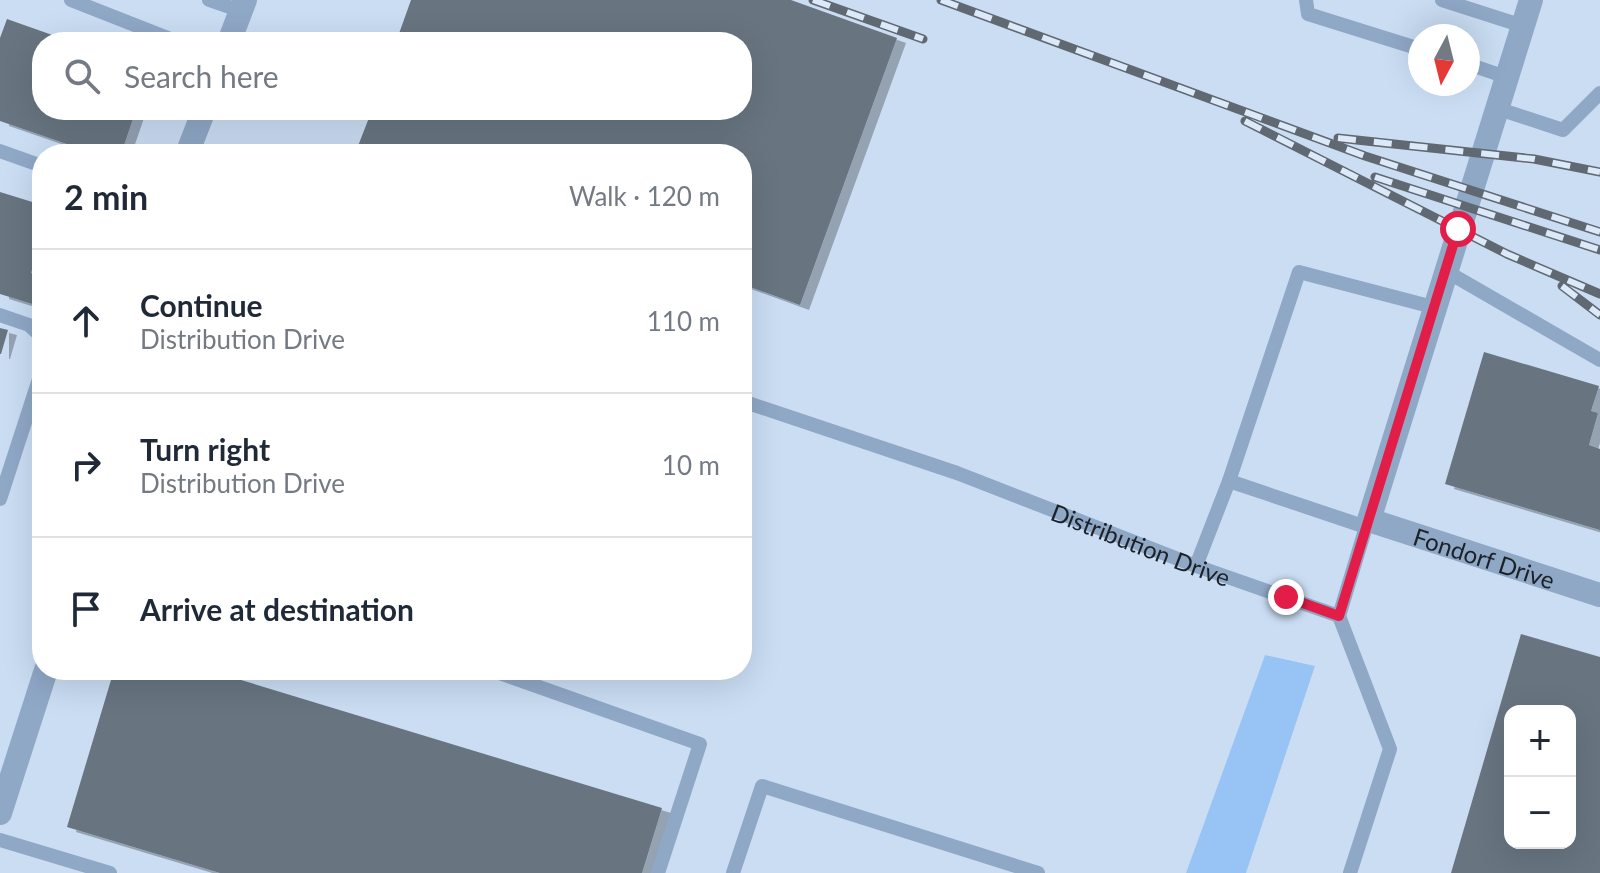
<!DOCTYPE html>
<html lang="en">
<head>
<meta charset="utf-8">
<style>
  body { margin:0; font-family:Lato,sans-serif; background:#f6f6f7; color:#1f2937 }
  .controls { position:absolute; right:24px; bottom:24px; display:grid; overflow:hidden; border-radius:16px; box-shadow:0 8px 32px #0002 }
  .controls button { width:72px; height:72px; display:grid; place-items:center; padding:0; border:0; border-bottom:2px solid #e0e1e3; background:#fff; color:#1f2937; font:40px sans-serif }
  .compass { position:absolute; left:1408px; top:24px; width:72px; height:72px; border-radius:50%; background:#fff; box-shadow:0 8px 32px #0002; rotate:187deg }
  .stop { position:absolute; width:24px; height:24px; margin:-18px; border:6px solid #e11d48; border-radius:50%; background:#fff }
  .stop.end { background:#e11d48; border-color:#fff; box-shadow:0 2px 8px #0008 }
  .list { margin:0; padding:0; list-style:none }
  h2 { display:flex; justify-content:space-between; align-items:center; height:104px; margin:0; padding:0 32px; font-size:34px }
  h2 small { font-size:26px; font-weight:400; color:#747a83 }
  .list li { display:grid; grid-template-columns:52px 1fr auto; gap:24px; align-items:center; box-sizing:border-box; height:144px; padding:0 32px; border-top:2px solid #e0e1e3 }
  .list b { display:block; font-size:30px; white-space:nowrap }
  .list p { margin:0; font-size:26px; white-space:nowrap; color:#747a83 }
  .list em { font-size:26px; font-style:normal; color:#747a83 }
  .icon { flex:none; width:44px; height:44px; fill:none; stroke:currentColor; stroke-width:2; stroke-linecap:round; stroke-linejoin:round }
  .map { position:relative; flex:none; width:1600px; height:873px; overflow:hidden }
  .search { position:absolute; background:#fff; box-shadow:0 8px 32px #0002; left:32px; top:32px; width:720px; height:88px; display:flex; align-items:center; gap:20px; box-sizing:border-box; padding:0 28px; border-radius:32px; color:#747a83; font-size:30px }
  .panel { position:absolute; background:#fff; box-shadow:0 8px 32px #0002; left:32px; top:144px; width:720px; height:536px; border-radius:32px }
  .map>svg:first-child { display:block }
  .built { fill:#caddf3; fill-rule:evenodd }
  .green { fill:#97c3f5 }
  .building { fill:#687481; fill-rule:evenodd; filter:url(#shadow) }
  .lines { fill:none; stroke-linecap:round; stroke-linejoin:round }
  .service { stroke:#8fa8c6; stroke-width:14 }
  .minor { stroke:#8fa8c6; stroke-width:24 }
  .rail-casing { stroke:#606871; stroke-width:9 }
  .rail { stroke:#dbe9f9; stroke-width:6; stroke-dasharray:18; stroke-linecap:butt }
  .route { stroke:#e11d48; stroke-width:10 }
  .labels { text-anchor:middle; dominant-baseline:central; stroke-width:7; stroke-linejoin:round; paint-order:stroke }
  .street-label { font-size:24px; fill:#1c2127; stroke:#dbe9f9 }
</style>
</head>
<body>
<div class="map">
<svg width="1600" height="873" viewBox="0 0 1600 873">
  <defs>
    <filter id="shadow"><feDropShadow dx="9" dy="5" stdDeviation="0" flood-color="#0004"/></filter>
  </defs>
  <rect width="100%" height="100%" fill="#dbe9f9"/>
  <path class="built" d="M 0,0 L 1600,0 L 1600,873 L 1246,873 L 1315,666 L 1265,655 L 1186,873 L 0,873 ZM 1420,36 L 1468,36 L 1468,84 L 1420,84 ZM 42,42 L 742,42 L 742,110 L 42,110 ZM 42,154 L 742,154 L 742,670 L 42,670 ZM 1510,711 L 1570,711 L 1570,843 L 1510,843 Z"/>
  <path class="green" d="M 1265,655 L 1315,666 L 1246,873 L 1186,873 Z"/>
  <path class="building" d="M 411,0 L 791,0 L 897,38 L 800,305 L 742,284 L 742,154 L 380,154 L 358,146 L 372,110 L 742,110 L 742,42 L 396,42 Z
    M 7,19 L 72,42 L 42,42 L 42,110 L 136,110 L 121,154 L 96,154 L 0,121 L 0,38 Z
    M 0,192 L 42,205 L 42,237 L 31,273 L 42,276 L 42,307 L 0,294 Z
    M 0,328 L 8,330 L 1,354 L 0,354 Z
    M 1484,352 L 1599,386 L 1591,411 L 1598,413 L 1589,445 L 1600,449 L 1600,530 L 1445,484 Z
    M 1521,634 L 1600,657 L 1600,873 L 1451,873 ZM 1510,711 L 1570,711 L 1570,843 L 1510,843 Z
    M 114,670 L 208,670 L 662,808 L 642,873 L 220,873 L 67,827 Z"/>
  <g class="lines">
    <g class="service">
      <path d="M 71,0 L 178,42"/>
      <path d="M 209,0 L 241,11"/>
      <path d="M 1306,0 L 1308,14 L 1420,49"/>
      <path d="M 1442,0 L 1523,26"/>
      <path d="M 1468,64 L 1506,77"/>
      <path d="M 1496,108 L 1563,130 L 1600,93"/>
      <path d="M 0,151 L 42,166"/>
      <path d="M 1444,270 L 1600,360"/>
      <path d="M 0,315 L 29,325 L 42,337"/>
      <path id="s1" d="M 742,401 L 957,473 L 1196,566 L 1339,616"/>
      <path d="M 0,499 L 42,370"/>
      <path d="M 1366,527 L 1229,481 L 1299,272 L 1433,307"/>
      <path d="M 1196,566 L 1229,481"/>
      <path d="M 1339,616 L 1390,749 L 1350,873"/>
      <path d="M 1339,616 L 1368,520"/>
      <path d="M 491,670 L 700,744 L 658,873"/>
      <path d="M 0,840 L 110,873"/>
      <path d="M 733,873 L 762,786 L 1038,873"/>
    </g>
    <g class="minor">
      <path id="s2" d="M 1531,0 L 1369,520 L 1600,595"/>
      <path d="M 229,42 L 245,0"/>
      <path d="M 187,154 L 204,110"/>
      <path d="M 0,813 L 46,670"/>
    </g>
    <defs>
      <path id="rail" d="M 813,0 L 923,39
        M 941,0 L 1365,156 L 1600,232
        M 1245,121 L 1507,254 L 1600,294
        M 1338,138 L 1534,159 L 1600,172
        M 1375,177 L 1600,250
        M 1562,286 L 1600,315"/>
    </defs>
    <use href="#rail" class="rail-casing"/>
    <use href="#rail" class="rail"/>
  </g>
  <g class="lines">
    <path class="route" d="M 1286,597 L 1339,616 L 1458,229"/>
  </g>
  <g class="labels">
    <g class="street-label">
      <text stroke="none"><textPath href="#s1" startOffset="424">Distribution Drive</textPath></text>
      <text stroke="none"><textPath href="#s2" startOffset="666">Fondorf Drive</textPath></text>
    </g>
  </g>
</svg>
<div class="controls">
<button>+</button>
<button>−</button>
</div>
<svg class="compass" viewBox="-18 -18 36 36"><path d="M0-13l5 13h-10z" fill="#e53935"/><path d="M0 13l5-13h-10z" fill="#747a83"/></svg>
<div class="stop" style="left:1458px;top:229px"></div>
<div class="stop end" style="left:1286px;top:597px"></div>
<div class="search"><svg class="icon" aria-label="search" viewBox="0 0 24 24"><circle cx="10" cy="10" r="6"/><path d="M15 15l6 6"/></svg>Search here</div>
<section class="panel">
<h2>2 min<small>Walk · 120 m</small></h2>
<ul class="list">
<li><svg class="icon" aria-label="ahead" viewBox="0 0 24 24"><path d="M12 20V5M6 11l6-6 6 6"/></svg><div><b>Continue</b><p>Distribution Drive</p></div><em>110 m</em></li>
<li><svg class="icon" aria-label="right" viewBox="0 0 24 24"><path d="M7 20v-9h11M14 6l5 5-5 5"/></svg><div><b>Turn right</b><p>Distribution Drive</p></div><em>10 m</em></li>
<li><svg class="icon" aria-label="arrive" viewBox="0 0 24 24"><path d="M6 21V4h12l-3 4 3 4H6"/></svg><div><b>Arrive at destination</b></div></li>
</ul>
</section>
</div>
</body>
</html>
